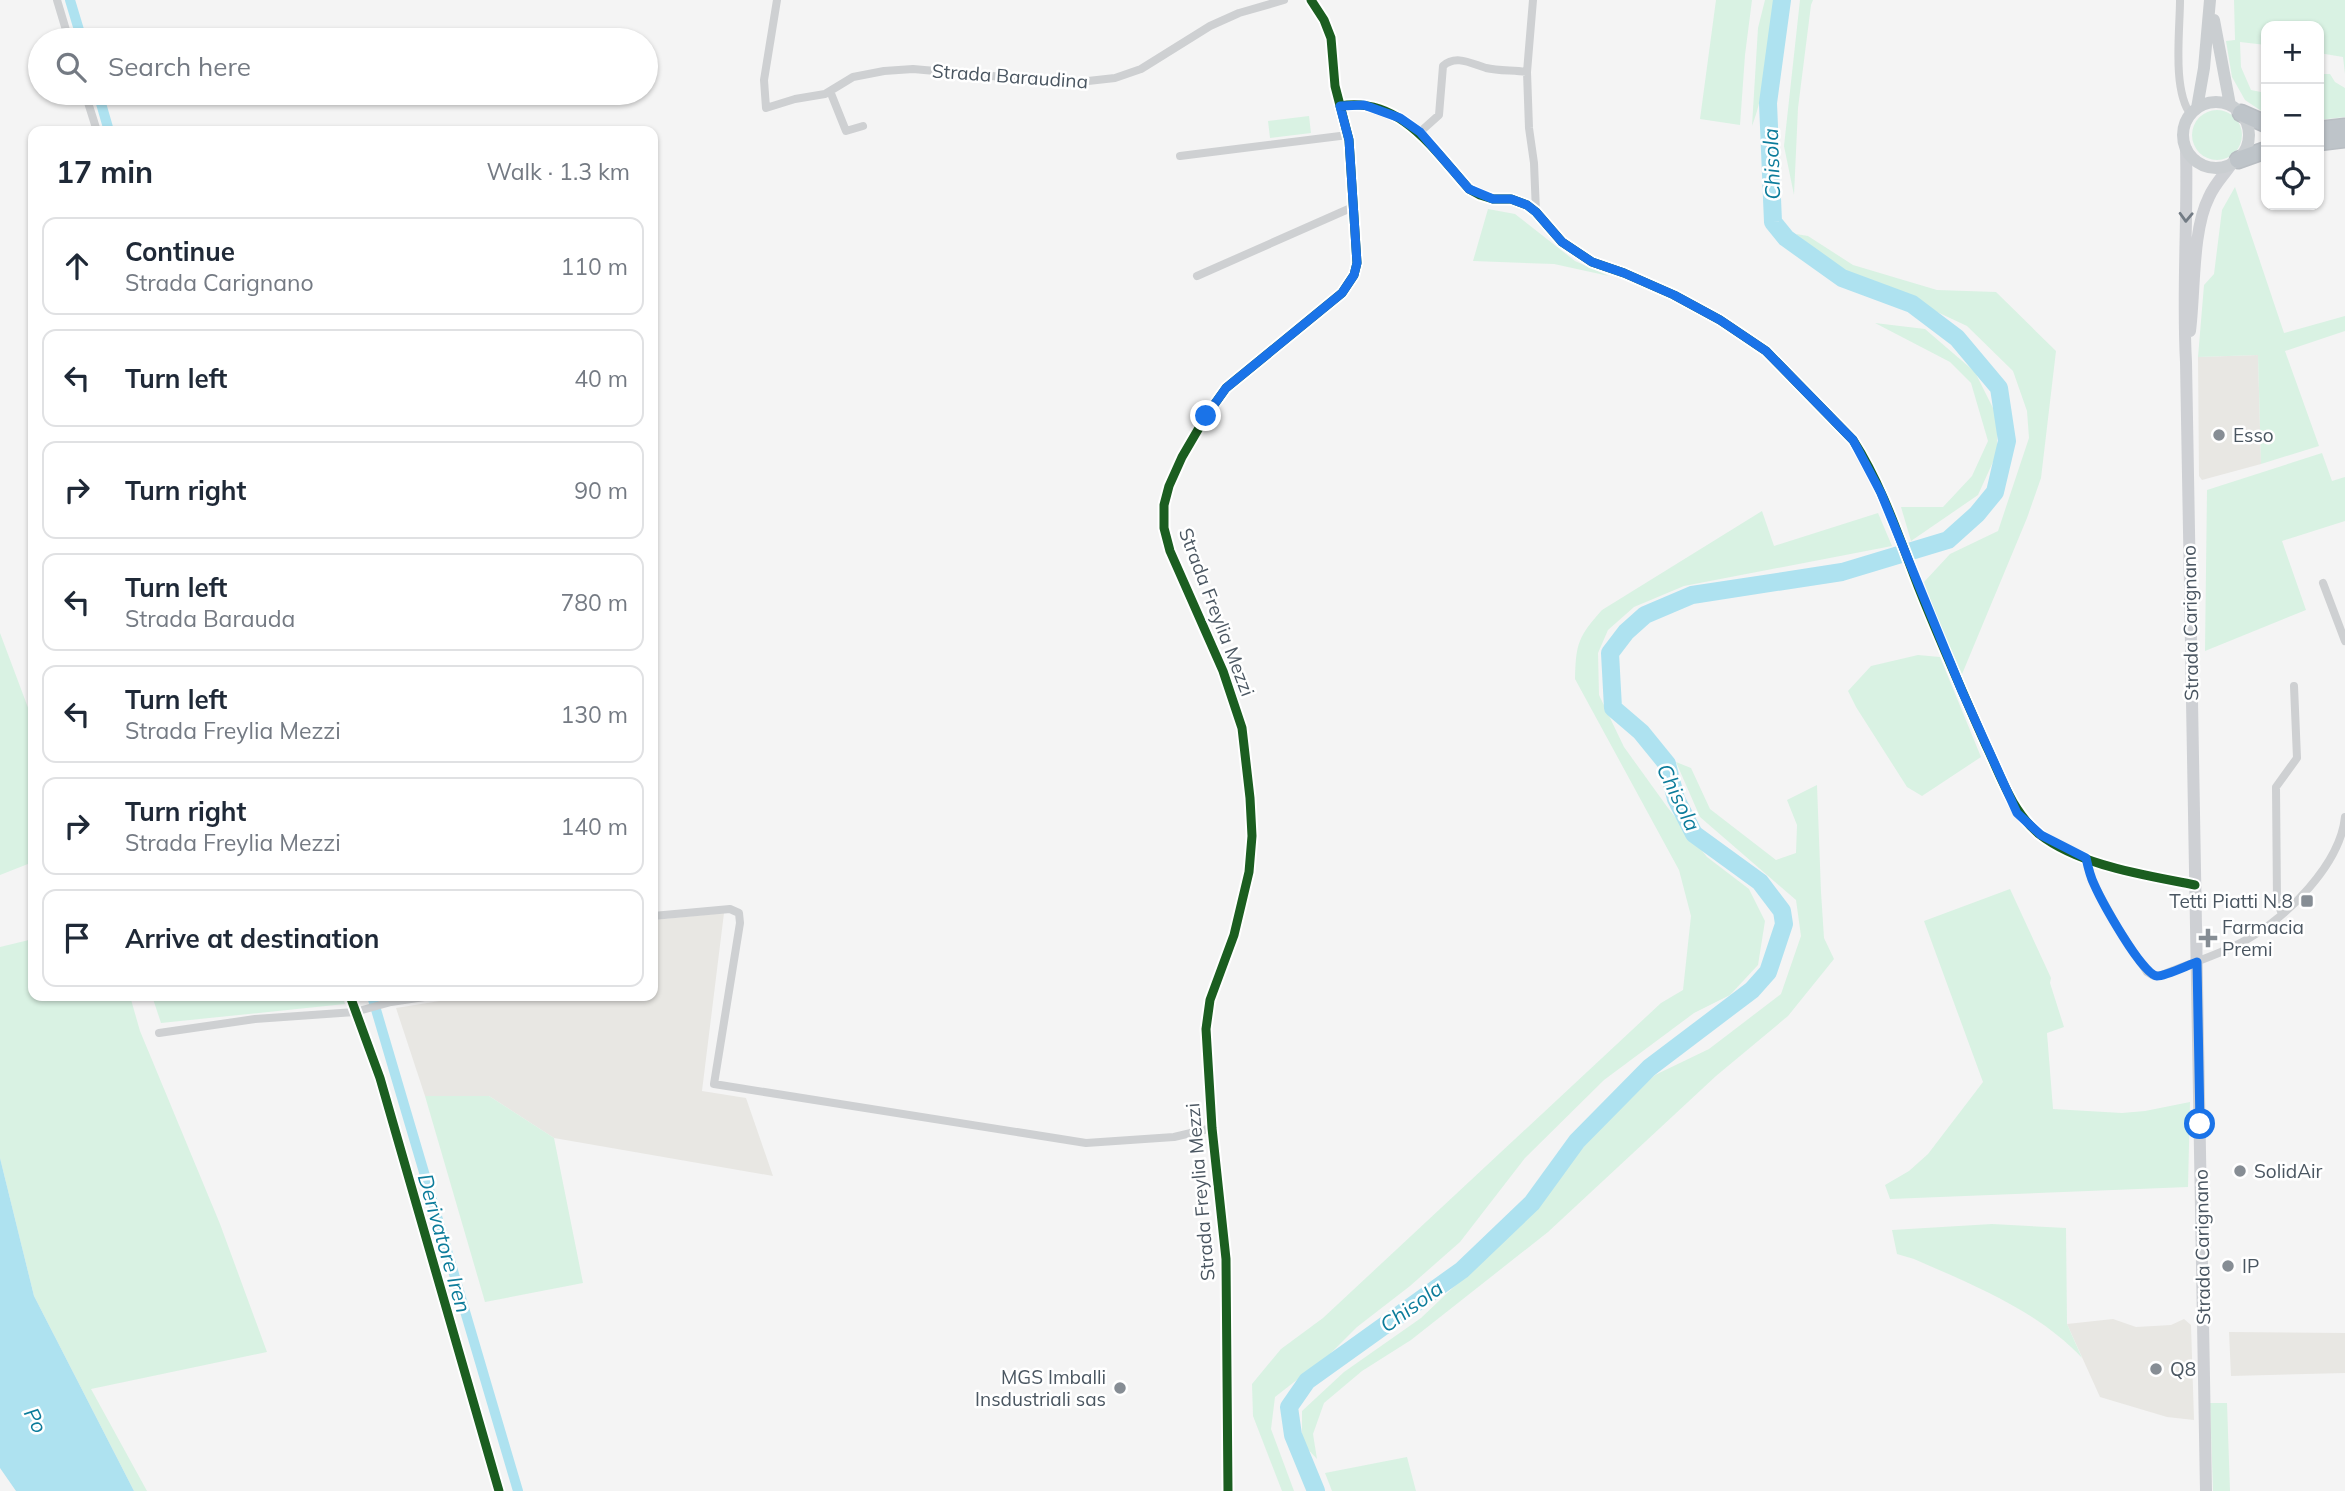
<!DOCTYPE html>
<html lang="en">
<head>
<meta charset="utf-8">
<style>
  body { margin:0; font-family:Mulish,sans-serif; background:#f6f6f7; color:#1f2937 }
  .controls { position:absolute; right:21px; top:21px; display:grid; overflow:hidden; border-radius:14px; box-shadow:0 2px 5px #0004 }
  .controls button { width:63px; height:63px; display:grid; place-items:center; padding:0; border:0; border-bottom:2px solid #e0e1e3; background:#fff; color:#1f2937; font:35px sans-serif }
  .stop { position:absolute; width:21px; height:21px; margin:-16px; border:5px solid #1a73e8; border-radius:50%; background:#fff }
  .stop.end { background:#1a73e8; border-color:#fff; box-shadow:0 2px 7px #0008 }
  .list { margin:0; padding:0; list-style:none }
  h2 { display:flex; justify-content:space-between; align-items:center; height:91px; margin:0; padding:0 28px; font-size:30px }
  h2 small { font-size:23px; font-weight:400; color:#747a83 }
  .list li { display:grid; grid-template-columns:46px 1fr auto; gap:21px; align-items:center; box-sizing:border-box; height:98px; margin:0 14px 14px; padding:0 14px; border:2px solid #e0e1e3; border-radius:14px }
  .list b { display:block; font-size:26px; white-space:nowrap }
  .list p { margin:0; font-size:23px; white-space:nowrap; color:#747a83 }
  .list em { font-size:23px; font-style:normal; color:#747a83 }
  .icon { flex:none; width:38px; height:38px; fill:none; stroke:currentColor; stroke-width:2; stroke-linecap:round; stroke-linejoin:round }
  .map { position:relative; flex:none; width:2345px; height:1491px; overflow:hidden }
  .search { position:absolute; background:#fff; box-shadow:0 2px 5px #0004; left:28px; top:28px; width:630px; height:77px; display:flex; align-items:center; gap:18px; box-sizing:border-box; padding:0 24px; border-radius:38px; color:#747a83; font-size:26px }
  .panel { position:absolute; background:#fff; box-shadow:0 2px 5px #0004; left:28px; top:126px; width:630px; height:875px; border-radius:14px }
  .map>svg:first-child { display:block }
  .commercial { fill:#e8e7e3 }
  .green { fill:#d9f2e3 }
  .water { fill:#aee2f0 }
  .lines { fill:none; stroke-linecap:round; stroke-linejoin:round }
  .canal { stroke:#aee2f0; stroke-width:10 }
  .river { stroke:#aee2f0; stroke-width:18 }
  .motorway-casing { stroke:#b9bec3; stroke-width:19 }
  .minor { stroke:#ced0d2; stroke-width:8 }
  .secondary { stroke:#ced0d4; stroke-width:12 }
  .primary { stroke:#caced1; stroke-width:12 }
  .motorway { stroke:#bec4c9; stroke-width:16 }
  .cycleway-casing { stroke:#fff; stroke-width:13 }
  .cycleway { stroke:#1b5e20; stroke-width:9 }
  .oneway { stroke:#727b84 }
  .route { stroke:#1a73e8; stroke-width:9 }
  .poi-dot { fill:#868d94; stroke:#fff; stroke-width:2.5 }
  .labels { text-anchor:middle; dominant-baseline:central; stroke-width:5; stroke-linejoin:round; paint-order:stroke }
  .street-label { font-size:19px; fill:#4a5661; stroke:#fff }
  .poi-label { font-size:19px; fill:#4a5661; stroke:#fff; text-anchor:start }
  .water-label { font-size:21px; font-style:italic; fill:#0c7c9b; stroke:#fff }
</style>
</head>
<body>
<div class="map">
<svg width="2345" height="1491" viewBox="0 0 2345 1491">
  <rect width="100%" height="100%" fill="#f4f4f4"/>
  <path class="commercial" d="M 2258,355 L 2261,464 L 2202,480 L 2199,476 L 2198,357 Z
    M 724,913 L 702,1091 L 746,1098 L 773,1176 L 554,1138 L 489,1096 L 425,1096 L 396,1008 L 471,996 L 653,996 L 653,920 Z
    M 2113,1319 L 2136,1327 L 2171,1325 L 2184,1319 L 2191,1325 L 2194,1420 L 2167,1417 L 2100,1397 L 2067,1324 Z
    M 2229,1332 L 2345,1333 L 2345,1373 L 2231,1376 Z"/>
  <path class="green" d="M 1716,0 L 1752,0 L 1745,55 L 1740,125 L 1700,119 Z
    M 1765,0 L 1775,0 C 1766,42 1768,86 1752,126 L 1758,28 Z
    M 1800,0 L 1813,0 L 1811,5 L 1798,108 L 1794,195 L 1784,146 Z
    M 2234,0 L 2345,0 L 2345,74 L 2343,57 L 2319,53 L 2319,26 L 2266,26 L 2266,45 L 2240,42 L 2241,67 L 2251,90 L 2266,93 L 2266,114 L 2245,100 L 2232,77 L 2226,41 L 2235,40 Z
    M 2319,74 L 2330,74 L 2335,82 L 2345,88 L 2345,117 L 2319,120 Z
    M2192 135a25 25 0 1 1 50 0a25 25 0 1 1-50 0Z
    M 1309,116 L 1311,133 L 1270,138 L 1268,121 Z
    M 2235,187 L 2284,333 L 2345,316 L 2345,331 L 2285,351 L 2319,446 L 2261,464 L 2258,355 L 2198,357 L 2204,285 L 2214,274 L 2222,210 Z
    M 1488,209 L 1515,214 L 1575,261 L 1609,276 L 1554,264 L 1473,261 Z
    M 1796,234 L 1808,236 L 1853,265 L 1937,290 L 1996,292 L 2056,351 L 2041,478 L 2027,518 L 1960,679 L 1924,582 L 1950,554 L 1998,531 L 2029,438 L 2027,411 L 2013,371 L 1967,326 L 1920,304 L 1846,273 Z
    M 1875,323 L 1925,329 L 1975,372 L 1997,416 L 1997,453 L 1978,495 L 1911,541 L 1901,507 L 1943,507 L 1972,476 L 1988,441 L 1971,383 L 1950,362 Z
    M 2322,453 L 2332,481 L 2345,477 L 2345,521 L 2282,541 L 2306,610 L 2205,651 L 2207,490 Z
    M 1762,511 L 1774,546 L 1878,513 L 1892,546 L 1684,586 L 1634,607 L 1608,630 L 1598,653 L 1599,695 L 1624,747 L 1668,808 L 1707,857 L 1749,889 L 1765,921 L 1758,965 L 1730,995 L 1694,1013 L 1604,1080 L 1525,1158 L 1460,1242 L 1410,1286 L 1357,1327 L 1330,1354 L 1275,1397 L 1271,1429 L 1294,1491 L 1282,1491 L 1253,1416 L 1252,1384 L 1281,1349 L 1323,1318 L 1661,1003 L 1683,990 L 1691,916 L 1679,870 L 1575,679 C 1576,643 1578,637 1602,610 Z
    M 0,633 L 33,721 L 33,862 L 0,875 Z
    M 1918,655 L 1940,657 L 1981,757 L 1922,796 L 1907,787 L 1856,707 L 1848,691 L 1871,666 Z
    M 1676,762 L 1691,768 L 1710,809 L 1776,860 L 1796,853 L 1797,825 L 1787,800 L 1817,785 L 1821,892 L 1824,938 L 1834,959 L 1788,1016 L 1716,1076 L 1548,1232 L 1411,1340 L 1362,1371 L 1324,1403 L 1313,1434 L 1317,1459 L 1302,1443 L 1302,1411 L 1344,1372 L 1421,1318 L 1499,1244 L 1619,1106 L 1655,1075 L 1709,1049 L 1781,994 L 1801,936 L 1796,900 L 1700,817 Z
    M 2010,889 L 2051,978 L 2050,983 L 2064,1027 L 2047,1033 L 2053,1109 L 2122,1113 L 2145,1111 L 2190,1102 L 2188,1187 L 1890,1199 L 1885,1185 L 1909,1171 L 1928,1154 L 1983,1082 L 1924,921 Z
    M 33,939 L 33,996 L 130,996 L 140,1031 L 220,1224 L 267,1352 L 91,1389 L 147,1491 L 134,1491 L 34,1296 L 0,1158 L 0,947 Z
    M 152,996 L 342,996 L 345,1004 L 161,1023 Z
    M 425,1096 L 489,1096 L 554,1138 L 583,1283 L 485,1302 Z
    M 1992,1224 L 2066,1228 L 2067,1324 L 2082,1358 C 2037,1310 1973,1285 1914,1259 L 1897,1254 L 1892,1230 Z
    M 2210,1403 L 2227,1403 L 2230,1491 L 2213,1491 Z
    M 1407,1457 L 1416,1491 L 1332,1491 L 1325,1473 Z"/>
  <path class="water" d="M 0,1158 L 34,1296 L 134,1491 L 16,1491 L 0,1468 Z"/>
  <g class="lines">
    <path class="canal" d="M 70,0 L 82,40
      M 98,93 L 109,131
      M 372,996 L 518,1491"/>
    <path class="river" d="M 1316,1491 L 1293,1435 L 1289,1407 L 1307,1381 L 1462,1270 L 1532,1203 L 1577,1141 L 1649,1068 L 1752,990 L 1768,972 L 1784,924 L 1782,911 L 1760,882 L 1694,834 L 1676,799 L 1667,764 L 1641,732 L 1613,708 L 1610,653 L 1626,632 L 1645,615 L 1692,595 L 1842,572 L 1948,540 L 1977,514 L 1995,492 L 2007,441 L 1999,388 L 1957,338 L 1912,304 L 1842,278 L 1786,238 L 1773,222 L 1768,103 L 1782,0"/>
    <defs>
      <path id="motorway" d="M 2241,113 L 2266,124
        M 2319,130 L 2345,127
        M 2319,142 L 2345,139
        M 2238,160 L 2266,150"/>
    </defs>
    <use href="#motorway" class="motorway-casing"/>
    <path class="minor" d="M 57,0 L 69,40
      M 777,0 L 764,80 L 766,108 L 795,99 L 825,94 L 853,77 L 884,71 L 913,69 L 1070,83 L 1115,78 L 1141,69 L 1210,26 L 1239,13 L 1284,0
      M 1533,0 L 1527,72 L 1529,128 L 1534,163 L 1536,212
      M 2180,0 C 2180,31 2172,90 2191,115
      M 830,91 L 846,131 L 863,126
      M 85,93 L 97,131
      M 1340,106 C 1400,96 1434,150 1469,189 L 1480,195 L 1493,199 L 1511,199 L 1527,205 L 1536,212 L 1562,242 L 1592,262 L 1624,273 L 1674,295 L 1720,320 L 1766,351 L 1853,440 C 1882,485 1899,537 1918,586 C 1939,639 1962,691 1985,743 C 2001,776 2011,810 2039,834 C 2080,866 2146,875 2195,885
      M 1420,132 L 1439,115 L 1443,66 C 1456,54 1472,64 1486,68 C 1499,71 1514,70 1527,72
      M 1180,156 L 1348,135
      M 1197,276 L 1353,207
      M 2323,583 L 2345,641
      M 2086,858 L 2092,881 L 2119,930 L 2147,972 L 2154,976 L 2162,975 C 2190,963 2220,955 2246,940 C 2287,917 2340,865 2345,817
      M 2282,914 L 2277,901 L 2276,787 L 2297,758 L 2294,686
      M 653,916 L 730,909 L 739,913 L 740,923 L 714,1084 L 1086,1143 L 1174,1137 L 1212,1128
      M 350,996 L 380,1078 L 499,1491
      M 159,1033 L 255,1019 L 355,1012 L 391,1002 L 431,996
      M 1228,1491 L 1226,1259 L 1212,1128 L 1206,1029 L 1210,1000 L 1234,935 L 1249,872 L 1252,836 L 1250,798 L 1242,728 L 1223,671 L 1170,551 L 1164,528 L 1164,505 L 1169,486 L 1182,457 L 1206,416 L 1226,388 L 1342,293 L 1354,275 L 1357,263 L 1349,140 L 1335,86 L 1331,38 L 1324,20 L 1311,0"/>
    <path class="secondary" d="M 2186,149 C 2188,220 2182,291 2186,362 L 2206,1491
      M 2190,331 C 2195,292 2192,230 2209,197 C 2214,185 2223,176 2230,166"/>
    <path class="primary" d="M 2214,20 L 2230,105
      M2183 135a33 33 0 1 1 66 0a33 33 0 1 1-66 0Z
      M 2197,108 L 2204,68 L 2210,0"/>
    <use href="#motorway" class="motorway"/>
    <defs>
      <path id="cycleway" d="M 1340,106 C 1400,96 1434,150 1469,189 L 1480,195 L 1493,199 L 1511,199 L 1527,205 L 1536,212 L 1562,242 L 1592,262 L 1624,273 L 1674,295 L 1720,320 L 1766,351 L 1853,440 C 1882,485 1899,537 1918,586 C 1939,639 1962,691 1985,743 C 2001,776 2011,810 2039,834 C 2080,866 2146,875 2195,885
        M 350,996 L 380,1078 L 499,1491
        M 1228,1491 L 1226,1259 L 1212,1128 L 1206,1029 L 1210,1000 L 1234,935 L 1249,872 L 1252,836 L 1250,798 L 1242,728 L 1223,671 L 1170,551 L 1164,528 L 1164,505 L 1169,486 L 1182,457 L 1206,416 L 1226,388 L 1342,293 L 1354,275 L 1357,263 L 1349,140 L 1335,86 L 1331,38 L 1324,20 L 1311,0"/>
    </defs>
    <use href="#cycleway" class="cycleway-casing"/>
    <use href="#cycleway" class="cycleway"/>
  </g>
  <defs><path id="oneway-chevron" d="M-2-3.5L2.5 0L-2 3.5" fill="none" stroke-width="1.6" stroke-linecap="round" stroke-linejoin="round" transform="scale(1.75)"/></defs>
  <use class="oneway" href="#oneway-chevron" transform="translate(2186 217) rotate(92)"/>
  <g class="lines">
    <path class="route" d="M 1206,416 L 1226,388 L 1342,293 L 1354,275 L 1357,263 L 1349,140 L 1340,106 L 1364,105 L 1400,118 L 1420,132 L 1469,189 L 1493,199 L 1511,199 L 1527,205 L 1536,212 L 1562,242 L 1592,262 L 1624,273 L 1674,295 L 1720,320 L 1766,351 L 1853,440 L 1881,493 L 1962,691 L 2017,813 L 2041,835 L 2086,858 C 2088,867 2090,876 2094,884 C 2101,900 2142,975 2157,976 C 2166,976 2188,965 2197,962 L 2200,1124"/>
  </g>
  <g class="poi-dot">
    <circle cx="2219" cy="435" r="7"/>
    <rect x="2300" y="894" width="14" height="14" rx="3.5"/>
    <path d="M2204.5 927.5h7v7h7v7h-7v7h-7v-7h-7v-7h7z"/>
    <circle cx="2240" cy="1171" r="7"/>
    <circle cx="2228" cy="1266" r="7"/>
    <circle cx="2156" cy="1369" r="7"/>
    <circle cx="1120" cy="1388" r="7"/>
  </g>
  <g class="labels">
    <g class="street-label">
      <text transform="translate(1010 76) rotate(4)">Strada Baraudina</text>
      <text transform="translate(1217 612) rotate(69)">Strada Freylia Mezzi</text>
      <text transform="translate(2190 623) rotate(-91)">Strada Carignano</text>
      <text transform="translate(1200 1192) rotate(-95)">Strada Freylia Mezzi</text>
      <text transform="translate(2202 1247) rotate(-91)">Strada Carignano</text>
    </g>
    <g class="poi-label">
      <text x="2233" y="435">Esso</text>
      <text x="2293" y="901" text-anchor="end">Tetti Piatti N.8</text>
      <text x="2222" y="927">Farmacia<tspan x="2222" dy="22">Premi</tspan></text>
      <text x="2254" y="1171">SolidAir</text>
      <text x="2242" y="1266">IP</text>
      <text x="2170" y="1369">Q8</text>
      <text x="1106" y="1377" text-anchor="end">MGS Imballi<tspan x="1106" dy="22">Insdustriali sas</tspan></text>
    </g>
    <g class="water-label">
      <text transform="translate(1771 164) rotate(-92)">Chisola</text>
      <text transform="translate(1679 797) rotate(64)">Chisola</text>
      <text transform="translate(445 1243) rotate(74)">Derivatore Iren</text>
      <text transform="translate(1411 1306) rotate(-36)">Chisola</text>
      <text transform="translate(36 1420) rotate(63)">Po</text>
    </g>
  </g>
</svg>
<div class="controls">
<button>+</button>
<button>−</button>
<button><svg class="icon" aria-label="locate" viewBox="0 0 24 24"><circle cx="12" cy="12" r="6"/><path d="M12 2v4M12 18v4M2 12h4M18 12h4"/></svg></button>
</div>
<div class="stop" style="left:2200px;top:1124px"></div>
<div class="stop end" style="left:1206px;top:416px"></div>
<div class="search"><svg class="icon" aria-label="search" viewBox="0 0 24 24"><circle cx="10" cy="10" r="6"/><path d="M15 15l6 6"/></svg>Search here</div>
<section class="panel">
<h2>17 min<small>Walk · 1.3 km</small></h2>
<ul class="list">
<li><svg class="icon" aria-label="ahead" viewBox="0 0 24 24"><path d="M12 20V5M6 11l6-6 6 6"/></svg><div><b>Continue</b><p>Strada Carignano</p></div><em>110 m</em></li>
<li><svg class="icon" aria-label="left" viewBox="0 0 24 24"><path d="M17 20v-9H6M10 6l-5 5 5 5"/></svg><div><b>Turn left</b></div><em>40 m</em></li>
<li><svg class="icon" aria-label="right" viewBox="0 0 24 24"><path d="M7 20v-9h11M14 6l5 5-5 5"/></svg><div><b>Turn right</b></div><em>90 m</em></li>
<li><svg class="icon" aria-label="left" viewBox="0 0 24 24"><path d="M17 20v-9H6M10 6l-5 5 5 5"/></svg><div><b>Turn left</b><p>Strada Barauda</p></div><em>780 m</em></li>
<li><svg class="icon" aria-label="left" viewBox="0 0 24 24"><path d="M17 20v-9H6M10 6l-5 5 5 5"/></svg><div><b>Turn left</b><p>Strada Freylia Mezzi</p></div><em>130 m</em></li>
<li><svg class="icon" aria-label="right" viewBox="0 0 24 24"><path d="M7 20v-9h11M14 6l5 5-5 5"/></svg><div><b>Turn right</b><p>Strada Freylia Mezzi</p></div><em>140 m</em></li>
<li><svg class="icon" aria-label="arrive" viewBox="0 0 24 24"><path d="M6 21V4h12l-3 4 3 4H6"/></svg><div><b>Arrive at destination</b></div></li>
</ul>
</section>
</div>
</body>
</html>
